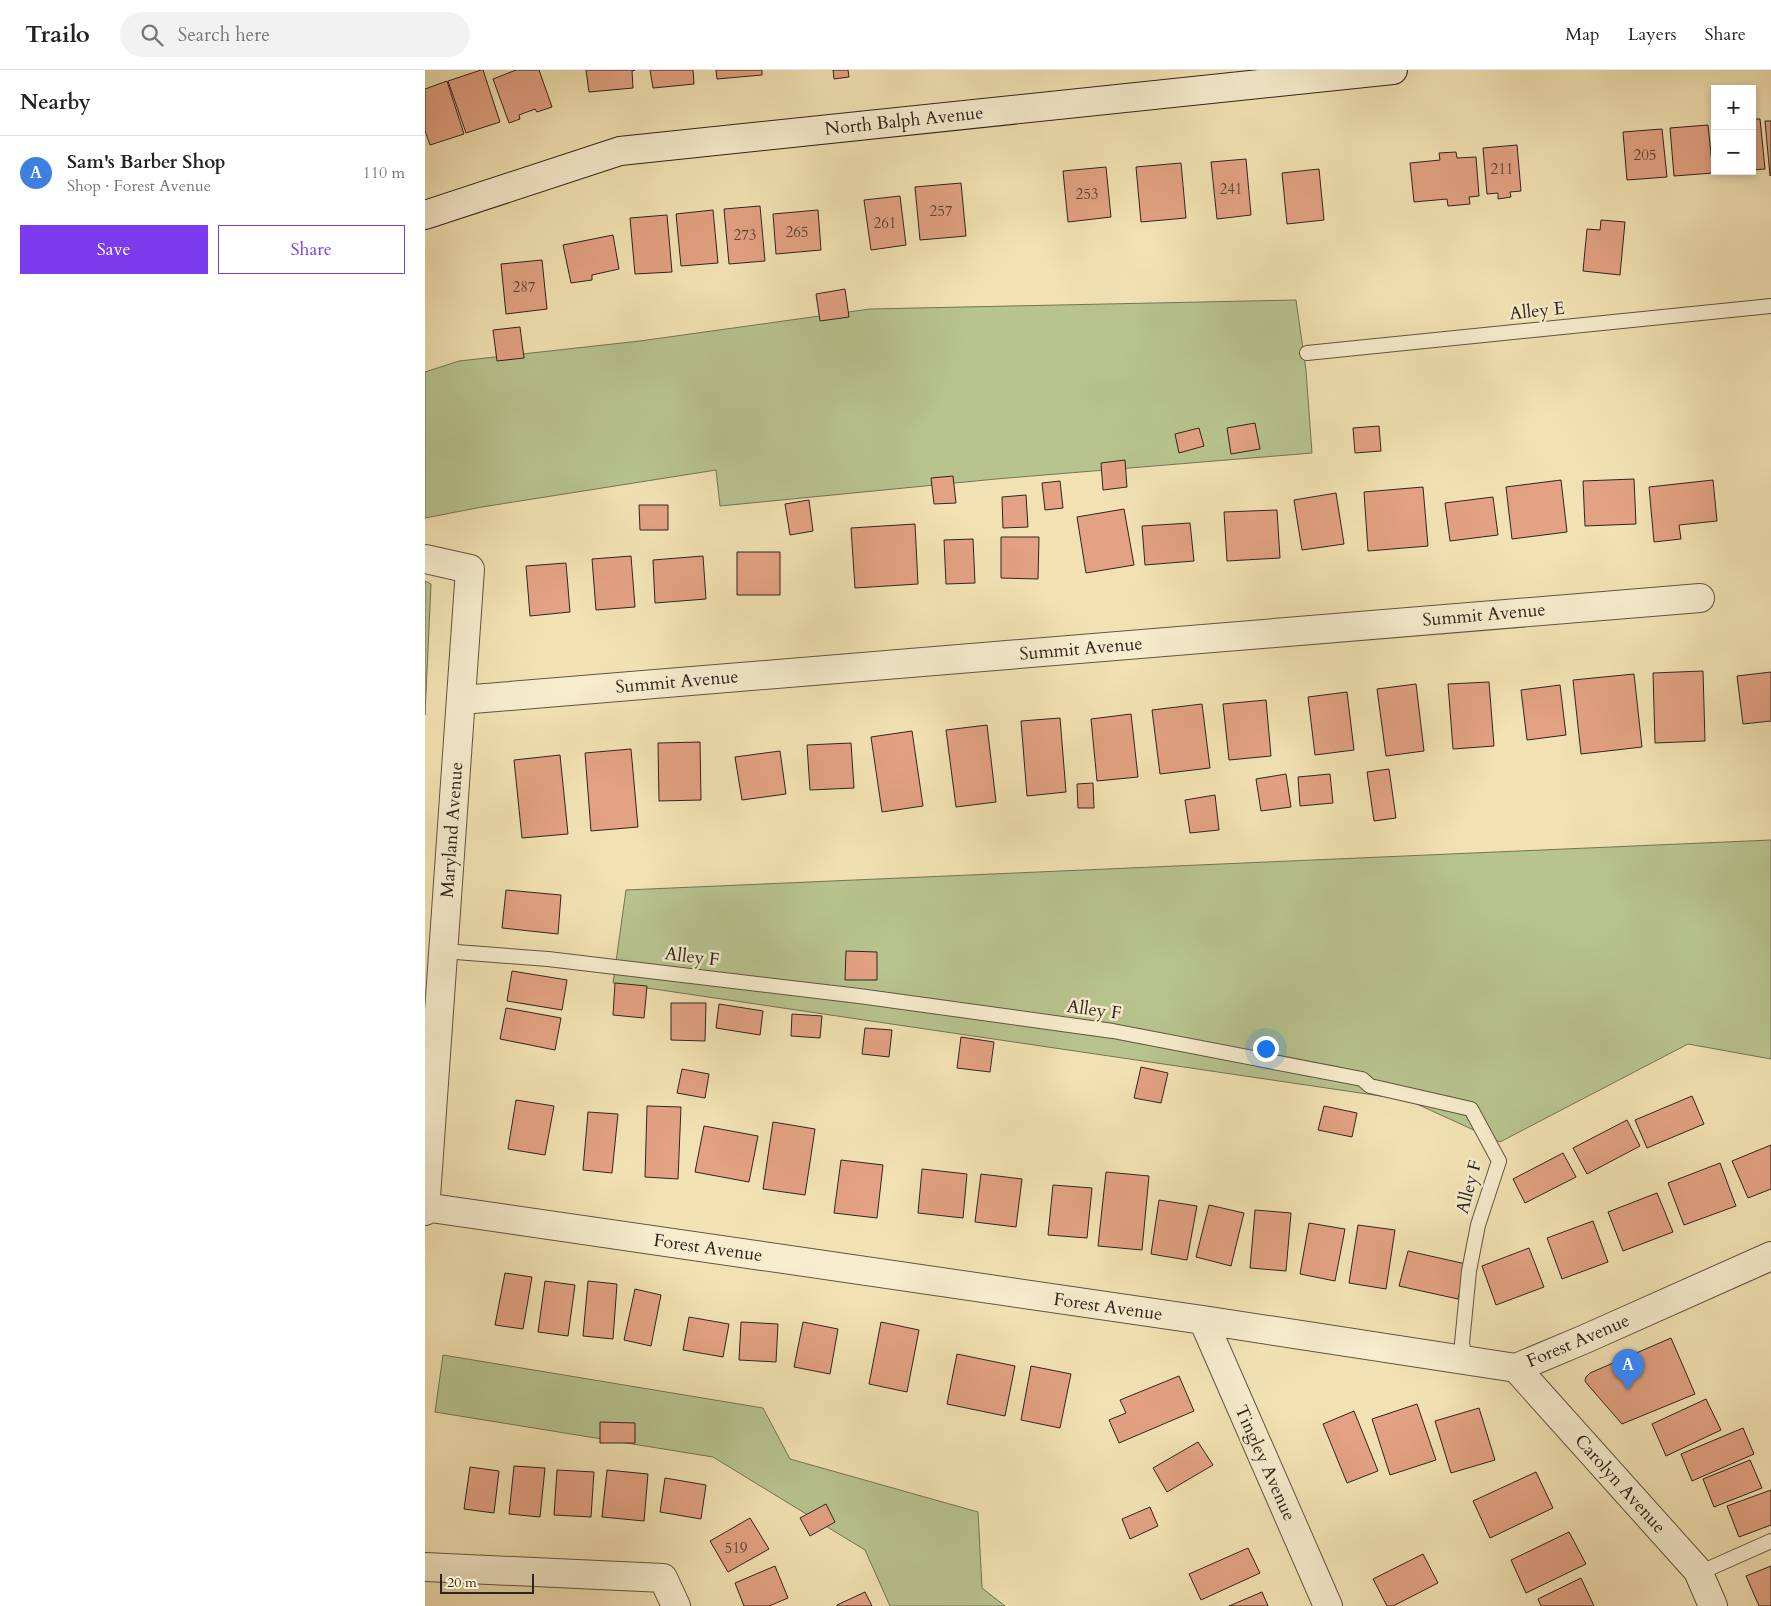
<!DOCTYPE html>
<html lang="en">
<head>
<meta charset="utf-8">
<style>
  body { margin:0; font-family:Cardo,serif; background:#f2f2f2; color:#222 }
  .controls { position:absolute; right:15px; top:15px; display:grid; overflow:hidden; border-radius:0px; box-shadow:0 2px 8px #0003 }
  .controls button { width:45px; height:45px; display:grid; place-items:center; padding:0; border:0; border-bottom:1px solid #e0e0e0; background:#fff; color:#222; font:25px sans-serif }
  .scale { position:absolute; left:15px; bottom:12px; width:94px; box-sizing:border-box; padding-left:5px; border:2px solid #2f241d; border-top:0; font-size:14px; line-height:18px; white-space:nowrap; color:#2f241d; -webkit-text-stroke:4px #f7ecce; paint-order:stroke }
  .you { position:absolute; left:840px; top:978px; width:18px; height:18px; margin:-12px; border:4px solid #fff; border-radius:50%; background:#1a73e8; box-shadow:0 0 0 8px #1a73e833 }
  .badge { display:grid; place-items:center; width:32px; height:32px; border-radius:50%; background:#7c3aed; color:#fff; font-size:16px; font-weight:700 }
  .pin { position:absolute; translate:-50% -41px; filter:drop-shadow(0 1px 2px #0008) }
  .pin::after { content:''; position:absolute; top:26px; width:18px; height:15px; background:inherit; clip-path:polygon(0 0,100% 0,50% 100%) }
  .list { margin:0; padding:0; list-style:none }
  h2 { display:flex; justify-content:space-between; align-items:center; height:65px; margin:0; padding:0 20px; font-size:21px }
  h2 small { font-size:16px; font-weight:400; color:#767676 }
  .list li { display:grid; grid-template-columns:32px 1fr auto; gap:15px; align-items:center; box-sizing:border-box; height:75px; padding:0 20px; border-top:1px solid #e0e0e0 }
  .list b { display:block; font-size:19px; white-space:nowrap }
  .list p { margin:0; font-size:16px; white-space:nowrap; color:#767676 }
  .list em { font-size:16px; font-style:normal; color:#767676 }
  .actions { display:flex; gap:10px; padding:15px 20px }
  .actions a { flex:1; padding:11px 0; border:1px solid #7c3aed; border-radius:0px; text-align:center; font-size:18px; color:#7c3aed }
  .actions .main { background:#7c3aed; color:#fff }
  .icon { flex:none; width:28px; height:28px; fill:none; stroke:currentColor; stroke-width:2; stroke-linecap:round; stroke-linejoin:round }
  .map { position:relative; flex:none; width:1346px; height:1536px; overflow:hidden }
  header { display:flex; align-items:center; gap:30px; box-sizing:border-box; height:70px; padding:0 25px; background:#fff; border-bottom:1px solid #e0e0e0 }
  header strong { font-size:24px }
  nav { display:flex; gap:28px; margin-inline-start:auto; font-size:18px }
  .search { width:350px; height:45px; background:#f2f2f2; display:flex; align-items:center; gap:12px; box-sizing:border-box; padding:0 18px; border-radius:28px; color:#767676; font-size:19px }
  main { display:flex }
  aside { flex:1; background:#fff }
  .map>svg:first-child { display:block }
  .green { fill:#b8c48f; stroke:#747456 }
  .building { fill:#e3a283; stroke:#2f241d }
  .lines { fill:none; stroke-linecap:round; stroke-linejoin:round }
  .lane-casing { stroke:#605442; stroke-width:16 }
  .street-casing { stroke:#605442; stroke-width:30 }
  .secondary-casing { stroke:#2f241d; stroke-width:30 }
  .lane { stroke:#f7ecce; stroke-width:14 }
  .street { stroke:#f7ecce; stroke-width:28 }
  .secondary { stroke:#f7ecce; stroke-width:28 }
  .labels { text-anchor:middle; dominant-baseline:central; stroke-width:5; stroke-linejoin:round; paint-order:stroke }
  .number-label { font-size:15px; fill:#5c4436 }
  .street-label { font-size:18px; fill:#2f241d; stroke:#f7ecce }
</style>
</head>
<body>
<header>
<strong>Trailo</strong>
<div class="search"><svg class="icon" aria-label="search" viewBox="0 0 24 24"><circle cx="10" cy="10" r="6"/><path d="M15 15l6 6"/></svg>Search here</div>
<nav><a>Map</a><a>Layers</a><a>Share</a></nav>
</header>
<main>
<aside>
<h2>Nearby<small></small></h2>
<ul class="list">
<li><span class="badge" style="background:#3f7fe0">A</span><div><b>Sam's Barber Shop</b><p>Shop · Forest Avenue</p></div><em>110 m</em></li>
</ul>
<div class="actions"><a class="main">Save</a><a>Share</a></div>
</aside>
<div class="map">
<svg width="1346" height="1536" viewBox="0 0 1346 1536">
  <rect width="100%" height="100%" fill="#f2e2b3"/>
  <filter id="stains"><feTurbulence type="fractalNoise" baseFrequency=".004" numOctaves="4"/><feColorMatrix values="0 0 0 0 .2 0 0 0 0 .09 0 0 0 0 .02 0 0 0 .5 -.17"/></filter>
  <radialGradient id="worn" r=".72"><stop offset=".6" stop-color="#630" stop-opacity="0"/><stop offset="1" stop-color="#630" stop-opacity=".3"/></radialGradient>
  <path class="green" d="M 871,230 L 881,300 L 887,383 L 571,409 L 295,436 L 291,400 L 57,437 L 0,448 L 0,302 L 34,291 L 215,271 L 445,239 Z
    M 0,511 L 6,514 L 0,645 Z
    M 1346,770 L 1346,989 L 1263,974 L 1075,1072 L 983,1030 L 188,913 L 201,820 Z
    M 18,1285 L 338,1338 L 365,1389 L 553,1442 L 557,1518 L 580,1536 L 465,1536 L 440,1480 L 288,1387 L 10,1342 Z"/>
  <path class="building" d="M 56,0 L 58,0 L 75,52 L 41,63 L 23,11 Z
    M 91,0 L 114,0 L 127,37 L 112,42 L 110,39 L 94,45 L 95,49 L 84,53 L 68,9 Z
    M 161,0 L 210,0 L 207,1 L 208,18 L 164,22 Z
    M 225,0 L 268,0 L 269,14 L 228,18 Z
    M 291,0 L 337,0 L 337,5 L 292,9 Z
    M 408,0 L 423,0 L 424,7 L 409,9 Z
    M 22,11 L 39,64 L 5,75 L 0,61 L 0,19 Z
    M 1327,49 L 1335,49 L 1340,99 L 1327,100 Z
    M 1340,51 L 1346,51 L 1346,105 L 1345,106 Z
    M 1283,55 L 1288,103 L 1249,106 L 1245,58 Z
    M 1237,59 L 1242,107 L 1202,110 L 1198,62 Z
    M 1092,75 L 1096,121 L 1085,122 L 1086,127 L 1073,129 L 1073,123 L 1062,124 L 1058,78 Z
    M 1031,82 L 1032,88 L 1051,87 L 1054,126 L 1044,127 L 1045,134 L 1023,136 L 1022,129 L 989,132 L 985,93 L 1015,90 L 1014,83 Z
    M 821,89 L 826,145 L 792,149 L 786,92 Z
    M 756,93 L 761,148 L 716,152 L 711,97 Z
    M 681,97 L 686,147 L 643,152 L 638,101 Z
    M 894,99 L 899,150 L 862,154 L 857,103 Z
    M 536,113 L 541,166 L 495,170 L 490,117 Z
    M 475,126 L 481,175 L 446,180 L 439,130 Z
    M 335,136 L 340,191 L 304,194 L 299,139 Z
    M 288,140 L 293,193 L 256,196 L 251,144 Z
    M 393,140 L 396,180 L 351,184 L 348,144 Z
    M 242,145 L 247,202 L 210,204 L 205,148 Z
    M 1176,150 L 1200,152 L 1195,205 L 1158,201 L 1162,159 L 1175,160 Z
    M 188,165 L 194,199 L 167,205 L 167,210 L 146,213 L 138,175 Z
    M 117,190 L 122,239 L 81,244 L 76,194 Z
    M 420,219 L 424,247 L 395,251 L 391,224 Z
    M 95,257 L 99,288 L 72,291 L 68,260 Z
    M 830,353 L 835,379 L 806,384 L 802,358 Z
    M 954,356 L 956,381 L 930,383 L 928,358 Z
    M 774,358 L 779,376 L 754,383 L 750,364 Z
    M 700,390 L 702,417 L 678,420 L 676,393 Z
    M 528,406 L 531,433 L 509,434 L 506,408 Z
    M 1209,409 L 1211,454 L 1160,456 L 1158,411 Z
    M 1136,410 L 1142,462 L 1087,469 L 1081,417 Z
    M 1288,410 L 1292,451 L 1254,455 L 1256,469 L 1229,472 L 1224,417 Z
    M 635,411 L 638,438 L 620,440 L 617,413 Z
    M 998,417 L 1003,476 L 943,481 L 939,422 Z
    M 911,423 L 919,474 L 877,480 L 869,430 Z
    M 601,425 L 603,457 L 578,458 L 577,427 Z
    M 1068,427 L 1073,465 L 1025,471 L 1020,433 Z
    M 384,430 L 388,461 L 365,465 L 360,434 Z
    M 214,435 L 243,435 L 243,460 L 215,460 Z
    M 699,439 L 709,495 L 661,503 L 652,447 Z
    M 852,440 L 855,488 L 802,491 L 799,442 Z
    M 765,453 L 769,491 L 720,495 L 717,456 Z
    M 490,454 L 493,514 L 430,518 L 426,458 Z
    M 576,467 L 614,467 L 613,509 L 576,508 Z
    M 548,469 L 550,513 L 521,514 L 519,470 Z
    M 312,482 L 355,482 L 355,525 L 312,525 Z
    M 206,486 L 210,537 L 171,540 L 167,489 Z
    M 278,486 L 281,529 L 230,533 L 228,490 Z
    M 141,493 L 145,542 L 105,546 L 101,496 Z
    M 1278,601 L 1280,671 L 1230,673 L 1228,603 Z
    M 1346,602 L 1346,651 L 1318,654 L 1312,606 Z
    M 1209,604 L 1217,677 L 1156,684 L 1148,610 Z
    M 1064,612 L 1069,676 L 1028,679 L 1023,614 Z
    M 991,614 L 999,681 L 961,686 L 952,619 Z
    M 1135,615 L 1141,665 L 1102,670 L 1096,620 Z
    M 922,622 L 929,680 L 890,685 L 883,627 Z
    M 841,630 L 846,686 L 804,690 L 798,634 Z
    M 777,634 L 785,698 L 735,704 L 727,640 Z
    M 706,644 L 713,707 L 672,711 L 666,649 Z
    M 635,648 L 641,722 L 602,726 L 596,651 Z
    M 562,655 L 571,732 L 531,737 L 521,660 Z
    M 487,661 L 498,736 L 457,742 L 446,667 Z
    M 275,672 L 276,730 L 234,731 L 233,673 Z
    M 426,673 L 429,718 L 385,720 L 382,675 Z
    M 206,679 L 213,757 L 166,761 L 160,683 Z
    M 355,681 L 361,724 L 317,730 L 310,687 Z
    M 135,685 L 143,764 L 97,768 L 89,690 Z
    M 964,699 L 971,748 L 949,751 L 942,702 Z
    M 861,704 L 866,737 L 836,741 L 831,709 Z
    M 905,704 L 908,733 L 875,736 L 873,707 Z
    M 668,713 L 669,738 L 653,738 L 652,714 Z
    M 790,725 L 794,760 L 765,763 L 760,730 Z
    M 81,820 L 136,825 L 133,864 L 77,858 Z
    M 421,881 L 452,882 L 452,910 L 420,910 Z
    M 87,901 L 142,910 L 137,940 L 82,931 Z
    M 190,913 L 222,916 L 219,948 L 188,945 Z
    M 246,933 L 281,933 L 280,971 L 246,970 Z
    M 294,934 L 338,941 L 335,965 L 291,958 Z
    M 81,938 L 136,948 L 130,980 L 75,969 Z
    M 367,944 L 397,946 L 395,968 L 366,966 Z
    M 440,958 L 467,960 L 464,987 L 437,984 Z
    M 536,967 L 569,972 L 565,1002 L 532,998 Z
    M 716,997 L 743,1003 L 736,1033 L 709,1028 Z
    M 257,999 L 284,1004 L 280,1028 L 252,1023 Z
    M 1267,1026 L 1279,1054 L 1222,1078 L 1210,1050 Z
    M 91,1030 L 129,1036 L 120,1085 L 83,1079 Z
    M 222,1036 L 256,1037 L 253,1109 L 220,1107 Z
    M 899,1036 L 932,1043 L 927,1067 L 893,1060 Z
    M 163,1042 L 193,1044 L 187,1103 L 158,1100 Z
    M 1202,1050 L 1215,1076 L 1162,1104 L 1148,1078 Z
    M 348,1052 L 390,1059 L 380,1125 L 338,1119 Z
    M 279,1056 L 333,1066 L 324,1112 L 270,1102 Z
    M 1346,1075 L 1346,1119 L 1323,1128 L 1307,1091 Z
    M 1138,1083 L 1151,1107 L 1100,1133 L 1088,1109 Z
    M 416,1090 L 458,1095 L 452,1148 L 409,1143 Z
    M 1295,1093 L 1311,1136 L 1259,1155 L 1243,1113 Z
    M 497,1099 L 542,1104 L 538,1148 L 493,1143 Z
    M 681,1102 L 724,1106 L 717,1180 L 673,1176 Z
    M 556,1104 L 597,1109 L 591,1157 L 550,1152 Z
    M 628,1115 L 667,1118 L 662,1168 L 623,1165 Z
    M 1232,1123 L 1248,1162 L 1198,1181 L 1183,1142 Z
    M 734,1130 L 772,1136 L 762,1190 L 726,1184 Z
    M 784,1135 L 819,1143 L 806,1196 L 771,1187 Z
    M 830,1140 L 866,1143 L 861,1201 L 825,1198 Z
    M 1168,1151 L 1183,1192 L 1137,1209 L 1122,1168 Z
    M 884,1153 L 920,1159 L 910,1211 L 875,1204 Z
    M 933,1155 L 970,1160 L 961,1219 L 924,1213 Z
    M 1104,1178 L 1119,1217 L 1071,1235 L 1057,1196 Z
    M 983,1181 L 1041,1194 L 1033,1229 L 974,1216 Z
    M 80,1203 L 107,1207 L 98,1259 L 70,1255 Z
    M 120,1211 L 150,1215 L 143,1266 L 113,1262 Z
    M 163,1211 L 192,1214 L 188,1269 L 158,1266 Z
    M 210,1219 L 236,1225 L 226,1276 L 199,1270 Z
    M 264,1247 L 304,1254 L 298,1287 L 258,1280 Z
    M 316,1252 L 353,1254 L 351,1292 L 314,1290 Z
    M 378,1252 L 413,1259 L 405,1304 L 369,1297 Z
    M 456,1252 L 494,1260 L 482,1322 L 444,1314 Z
    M 1246,1268 L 1270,1324 L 1197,1354 L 1163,1315 L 1160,1311 L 1161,1307 L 1165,1303 Z
    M 532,1284 L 590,1296 L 580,1346 L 522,1334 Z
    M 606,1296 L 646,1304 L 635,1358 L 596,1350 Z
    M 754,1306 L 769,1341 L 694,1373 L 684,1350 L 701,1343 L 695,1330 Z
    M 1281,1329 L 1296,1360 L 1241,1386 L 1227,1354 Z
    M 992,1334 L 1011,1390 L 965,1405 L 947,1349 Z
    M 1054,1338 L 1070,1390 L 1026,1403 L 1010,1351 Z
    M 929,1341 L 953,1401 L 922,1413 L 898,1354 Z
    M 175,1352 L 210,1353 L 210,1373 L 175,1373 Z
    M 1318,1358 L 1329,1384 L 1267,1411 L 1256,1384 Z
    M 773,1372 L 788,1395 L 742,1422 L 728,1398 Z
    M 1325,1390 L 1337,1418 L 1289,1437 L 1278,1409 Z
    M 89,1396 L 120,1398 L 115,1447 L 84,1444 Z
    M 45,1397 L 74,1401 L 69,1443 L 39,1439 Z
    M 132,1400 L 169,1402 L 166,1447 L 129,1445 Z
    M 182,1400 L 223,1404 L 219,1451 L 177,1447 Z
    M 1111,1402 L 1128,1438 L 1065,1468 L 1048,1431 Z
    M 240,1408 L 281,1415 L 276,1449 L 235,1442 Z
    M 1346,1420 L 1346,1455 L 1314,1467 L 1302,1436 Z
    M 401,1434 L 410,1452 L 385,1466 L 375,1448 Z
    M 725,1437 L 733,1456 L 705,1469 L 697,1449 Z
    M 325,1448 L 344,1479 L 303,1502 L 285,1471 Z
    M 1144,1462 L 1161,1494 L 1101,1523 L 1086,1490 Z
    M 823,1478 L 835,1503 L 776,1530 L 764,1504 Z
    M 998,1484 L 1013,1513 L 968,1536 L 962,1536 L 948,1509 Z
    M 350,1496 L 363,1528 L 344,1536 L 319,1536 L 310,1513 Z
    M 1346,1496 L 1346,1536 L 1334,1536 L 1321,1506 Z
    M 1156,1508 L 1169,1536 L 1116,1536 L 1113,1529 Z
    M 440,1522 L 447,1536 L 412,1536 L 412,1535 Z
    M 837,1522 L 843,1536 L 804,1536 Z"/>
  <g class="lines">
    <defs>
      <path id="lane" d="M 882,283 L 1346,236
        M 18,881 L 123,889 L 434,926 L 688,961 L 937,1009 L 945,1016 L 1046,1039 L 1074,1091 L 1053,1155 L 1044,1201 L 1037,1273 L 1040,1291
        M 1274,1503 L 1346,1471"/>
      <path id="street" d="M 0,489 L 45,499 L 0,1141
        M 36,630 L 1275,528
        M 0,1137 L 778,1250 L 1091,1298 L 1160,1269 L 1346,1186
        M 778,1250 L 903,1536
        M 1091,1298 L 1273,1501 L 1288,1536
        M 0,1497 L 238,1508 L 251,1536"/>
      <path id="secondary" d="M 0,145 L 195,81 L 968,0"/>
    </defs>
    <use href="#lane" class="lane-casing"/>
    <use href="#street" class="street-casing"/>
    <use href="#secondary" class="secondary-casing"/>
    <use href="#lane" class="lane"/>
    <use href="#street" class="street"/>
    <use href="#secondary" class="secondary"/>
  </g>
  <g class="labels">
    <g class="number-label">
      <text x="1220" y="85">205</text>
      <text x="1077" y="99">211</text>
      <text x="806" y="119">241</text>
      <text x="662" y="124">253</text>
      <text x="516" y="141">257</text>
      <text x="460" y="153">261</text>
      <text x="372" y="162">265</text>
      <text x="320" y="165">273</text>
      <text x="99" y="217">287</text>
      <text x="311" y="1478">519</text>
    </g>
    <g class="street-label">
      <text transform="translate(479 51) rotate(-6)">North Balph Avenue</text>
      <text transform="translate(1112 241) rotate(-6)">Alley E</text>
      <text transform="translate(1059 545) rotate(-5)">Summit Avenue</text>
      <text transform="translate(656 579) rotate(-5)">Summit Avenue</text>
      <text transform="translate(252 612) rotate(-5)">Summit Avenue</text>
      <text transform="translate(27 760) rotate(-86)">Maryland Avenue</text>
      <text transform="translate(267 887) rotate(7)">Alley F</text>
      <text transform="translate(669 940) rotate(8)">Alley F</text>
      <text transform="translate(1044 1117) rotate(-75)">Alley F</text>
      <text transform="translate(283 1178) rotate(8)">Forest Avenue</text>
      <text transform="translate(683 1237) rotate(8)">Forest Avenue</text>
      <text transform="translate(1153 1271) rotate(-23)">Forest Avenue</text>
      <text transform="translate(840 1393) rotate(66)">Tingley Avenue</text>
      <text transform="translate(1195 1414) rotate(48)">Carolyn Avenue</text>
    </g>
  </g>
  <rect width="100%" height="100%" filter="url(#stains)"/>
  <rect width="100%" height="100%" fill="url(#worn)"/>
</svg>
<div class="controls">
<button>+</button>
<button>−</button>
</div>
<div class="scale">20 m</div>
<div class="you"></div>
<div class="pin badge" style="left:1203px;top:1320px;background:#3f7fe0">A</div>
</div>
</main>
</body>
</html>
